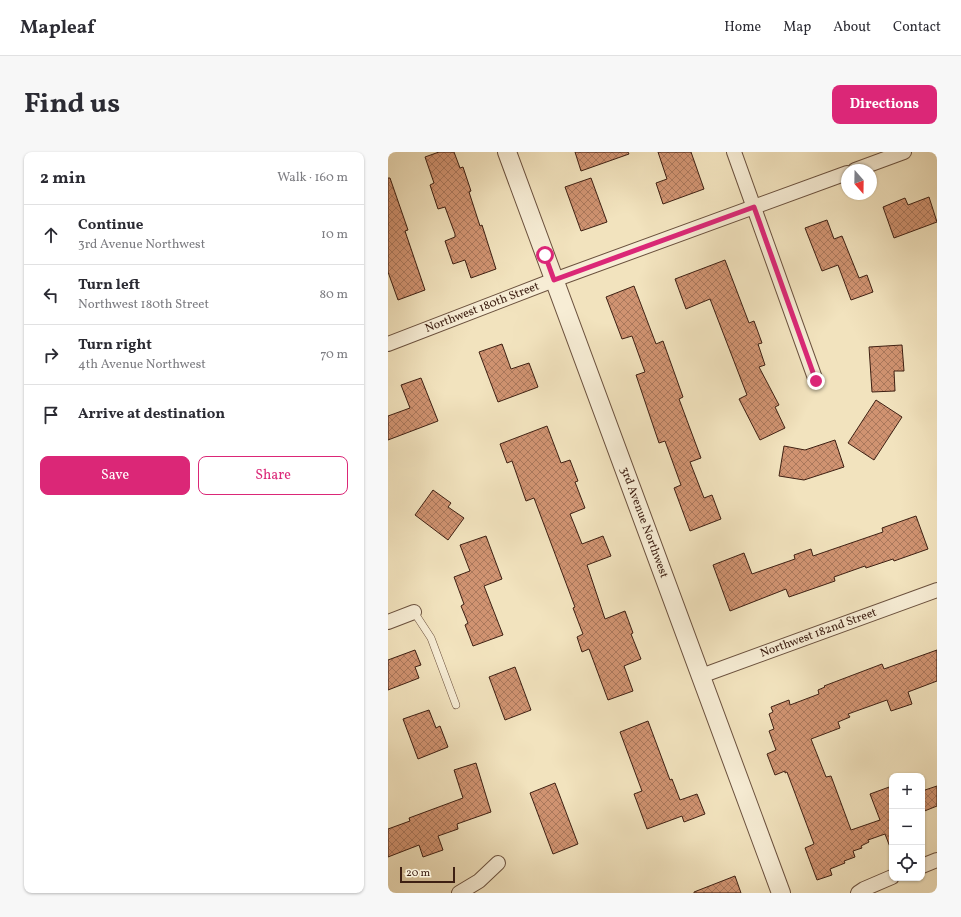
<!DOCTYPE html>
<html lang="en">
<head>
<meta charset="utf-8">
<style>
  body { margin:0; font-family:Vollkorn,serif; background:#f7f7f7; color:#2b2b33 }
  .controls { position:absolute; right:12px; bottom:12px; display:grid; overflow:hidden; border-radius:8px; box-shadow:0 1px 3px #0004 }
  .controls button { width:36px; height:36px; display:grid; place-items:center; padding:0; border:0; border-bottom:1px solid #e1e1e2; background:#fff; color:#2b2b33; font:20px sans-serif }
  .compass { position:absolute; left:453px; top:12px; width:36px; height:36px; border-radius:50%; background:#fff; box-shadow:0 1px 3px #0004; rotate:160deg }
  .scale { position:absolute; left:12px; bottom:10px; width:55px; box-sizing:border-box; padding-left:4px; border:2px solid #3e2013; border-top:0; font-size:11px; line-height:14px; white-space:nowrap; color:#3e2013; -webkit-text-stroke:3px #f7edd5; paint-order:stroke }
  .stop { position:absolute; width:12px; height:12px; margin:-9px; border:3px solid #db2777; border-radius:50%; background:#fff }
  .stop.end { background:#db2777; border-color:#fff; box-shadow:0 1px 4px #0008 }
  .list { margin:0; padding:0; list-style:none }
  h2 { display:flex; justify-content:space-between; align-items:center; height:52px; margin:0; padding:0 16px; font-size:17px }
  h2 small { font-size:13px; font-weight:400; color:#7c7c81 }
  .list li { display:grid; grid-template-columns:26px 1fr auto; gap:12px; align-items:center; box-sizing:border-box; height:60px; padding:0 16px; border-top:1px solid #e1e1e2 }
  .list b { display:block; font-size:15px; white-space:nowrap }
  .list p { margin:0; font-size:13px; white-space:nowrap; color:#7c7c81 }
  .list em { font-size:13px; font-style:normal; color:#7c7c81 }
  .actions { display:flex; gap:8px; padding:12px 16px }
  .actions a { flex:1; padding:9px 0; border:1px solid #db2777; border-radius:8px; text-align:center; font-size:14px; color:#db2777 }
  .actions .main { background:#db2777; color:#fff }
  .icon { flex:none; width:22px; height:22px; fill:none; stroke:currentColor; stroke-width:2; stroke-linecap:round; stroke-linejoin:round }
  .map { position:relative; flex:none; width:549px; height:741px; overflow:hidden; border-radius:8px }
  header { display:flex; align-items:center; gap:24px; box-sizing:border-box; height:56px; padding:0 20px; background:#fff; border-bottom:1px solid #e1e1e2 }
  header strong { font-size:19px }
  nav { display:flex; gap:22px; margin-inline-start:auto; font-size:14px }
  .intro { display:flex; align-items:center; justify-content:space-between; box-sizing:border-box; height:96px; padding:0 24px }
  h1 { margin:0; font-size:28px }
  .button { padding:10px 18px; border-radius:8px; background:#db2777; color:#fff; font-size:14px; font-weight:700 }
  main { display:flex; gap:24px; padding:0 24px }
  aside { flex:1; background:#fff; border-radius:8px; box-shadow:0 1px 3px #0004 }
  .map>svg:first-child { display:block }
  .building { fill:url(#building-cross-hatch); stroke:#3e2013 }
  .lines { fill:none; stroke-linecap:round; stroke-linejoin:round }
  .service-casing { stroke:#6b513e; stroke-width:8 }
  .minor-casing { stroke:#6b513e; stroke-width:16 }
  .tertiary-casing { stroke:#6b513e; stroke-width:20 }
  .service { stroke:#f7edd5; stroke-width:7 }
  .minor { stroke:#f7edd5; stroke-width:14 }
  .tertiary { stroke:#f7edd5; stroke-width:18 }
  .route { stroke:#db2777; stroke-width:5 }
  .labels { text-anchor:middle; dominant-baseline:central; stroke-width:3.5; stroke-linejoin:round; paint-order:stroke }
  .street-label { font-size:12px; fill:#3e2013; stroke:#f7edd5 }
</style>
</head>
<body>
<header>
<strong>Mapleaf</strong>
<nav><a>Home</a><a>Map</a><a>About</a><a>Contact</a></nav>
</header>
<div class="intro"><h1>Find us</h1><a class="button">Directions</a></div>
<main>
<aside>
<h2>2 min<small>Walk · 160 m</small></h2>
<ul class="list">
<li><svg class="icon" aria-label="ahead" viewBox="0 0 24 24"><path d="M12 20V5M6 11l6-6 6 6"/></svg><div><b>Continue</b><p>3rd Avenue Northwest</p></div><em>10 m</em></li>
<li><svg class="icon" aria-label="left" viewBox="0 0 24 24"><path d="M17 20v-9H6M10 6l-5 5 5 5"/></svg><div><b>Turn left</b><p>Northwest 180th Street</p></div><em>80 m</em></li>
<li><svg class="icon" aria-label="right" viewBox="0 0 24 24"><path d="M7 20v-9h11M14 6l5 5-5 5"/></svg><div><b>Turn right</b><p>4th Avenue Northwest</p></div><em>70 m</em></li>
<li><svg class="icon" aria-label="arrive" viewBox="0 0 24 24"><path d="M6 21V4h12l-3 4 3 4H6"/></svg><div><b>Arrive at destination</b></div></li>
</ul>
<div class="actions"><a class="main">Save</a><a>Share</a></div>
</aside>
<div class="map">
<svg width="549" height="741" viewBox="0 0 549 741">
  <defs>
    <pattern id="building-cross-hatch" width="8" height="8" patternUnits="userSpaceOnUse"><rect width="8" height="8" fill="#d09371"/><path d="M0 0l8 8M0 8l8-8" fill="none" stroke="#aa785c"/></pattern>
  </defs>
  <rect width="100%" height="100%" fill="#f2e3be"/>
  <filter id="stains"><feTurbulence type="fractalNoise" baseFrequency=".005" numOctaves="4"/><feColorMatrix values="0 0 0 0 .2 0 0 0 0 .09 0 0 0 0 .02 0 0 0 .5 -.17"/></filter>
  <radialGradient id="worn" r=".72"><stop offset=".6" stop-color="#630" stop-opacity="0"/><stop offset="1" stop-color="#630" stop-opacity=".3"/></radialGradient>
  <path class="building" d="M 51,0 L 66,0 L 72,16 L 75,15 L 83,39 L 81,40 L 92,74 L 94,73 L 108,117 L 83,126 L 77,108 L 65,112 L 57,89 L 67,85 L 67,82 L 57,55 L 50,57 L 42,33 L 46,31 L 37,5 Z
    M 187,0 L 240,0 L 241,2 L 193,19 Z
    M 270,0 L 303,0 L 316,37 L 275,52 L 268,31 L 279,27 Z
    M 0,26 L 2,26 L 20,78 L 17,79 L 37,138 L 10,148 L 0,120 Z
    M 203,26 L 219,70 L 193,79 L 177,35 Z
    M 541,45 L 549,70 L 506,86 L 495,55 L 517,46 L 520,53 Z
    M 439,68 L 446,87 L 454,84 L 471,126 L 479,123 L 485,140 L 463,148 L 450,113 L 434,119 L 417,76 Z
    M 337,108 L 361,171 L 366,169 L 374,191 L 370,192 L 377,213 L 371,215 L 391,253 L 387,255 L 397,276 L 372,288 L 351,247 L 359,243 L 322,147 L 298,157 L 287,127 Z
    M 246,134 L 268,192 L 275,189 L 295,245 L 291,247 L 313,306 L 302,310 L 316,346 L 324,343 L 333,367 L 302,379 L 286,336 L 293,333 L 277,289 L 271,291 L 248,223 L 257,220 L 244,184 L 234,187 L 218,145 Z
    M 114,192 L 123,217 L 141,211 L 150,235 L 110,250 L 91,200 Z
    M 514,193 L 516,219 L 506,219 L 507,239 L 484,240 L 481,195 Z
    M 33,226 L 50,269 L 0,288 L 0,264 L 22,256 L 13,233 Z
    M 488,248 L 514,265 L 486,308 L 460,291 Z
    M 159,274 L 173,311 L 182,308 L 190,329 L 187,330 L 197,356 L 182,362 L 194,392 L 215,384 L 223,404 L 199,413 L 217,467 L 237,459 L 245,481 L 243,482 L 253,507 L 236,514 L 245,539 L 220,548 L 201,497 L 194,500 L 189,485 L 195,482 L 185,456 L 187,455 L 146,346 L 138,349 L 124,309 L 119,311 L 112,292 Z
    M 447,288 L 456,315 L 416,328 L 391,324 L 396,294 L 417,298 Z
    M 45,338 L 63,351 L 60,355 L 76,366 L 60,388 L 27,363 Z
    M 528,364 L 540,397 L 506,409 L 505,407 L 478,416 L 477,414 L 446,425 L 447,429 L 401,445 L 398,437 L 342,459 L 325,413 L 356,401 L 364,422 L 407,407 L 406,403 L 423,397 L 425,404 L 495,380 L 494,376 Z
    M 98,384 L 114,427 L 96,434 L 115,483 L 85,494 L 77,473 L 80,471 L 73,454 L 76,452 L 66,425 L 82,419 L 72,393 Z
    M 27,498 L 33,513 L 27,515 L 31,526 L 0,538 L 0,508 Z
    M 549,498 L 549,529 L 520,540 L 524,552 L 503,559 L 499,548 L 460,562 L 462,565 L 450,570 L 452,576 L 423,587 L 438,625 L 443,624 L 463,678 L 492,668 L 482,642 L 504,634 L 504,695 L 502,695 L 497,682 L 480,688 L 481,690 L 473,694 L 474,696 L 465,699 L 467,705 L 456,709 L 457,711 L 442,717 L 444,723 L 429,728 L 417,696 L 426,692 L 399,620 L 397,621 L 397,619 L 387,623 L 379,602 L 388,598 L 381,579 L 386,577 L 381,562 L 385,560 L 383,555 L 401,548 L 402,553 L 431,542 L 430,538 L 437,535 L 436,534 L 494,512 L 496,517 Z
    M 127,515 L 143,558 L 117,568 L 101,525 Z
    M 41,558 L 48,576 L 52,574 L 60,595 L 30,607 L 15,567 Z
    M 260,569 L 282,628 L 284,627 L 292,648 L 309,642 L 317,662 L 296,670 L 294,664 L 259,677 L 246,642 L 254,639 L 232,580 Z
    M 88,611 L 103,660 L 69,672 L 70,677 L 50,684 L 55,698 L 35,705 L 31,693 L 0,705 L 0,677 L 22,669 L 21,666 L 75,646 L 66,618 Z
    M 167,631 L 190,692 L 165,702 L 142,641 Z
    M 549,634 L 549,654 L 534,660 L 534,639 Z
    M 347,724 L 353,741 L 306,741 L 306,740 Z"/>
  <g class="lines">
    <defs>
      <path id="service" d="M 26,460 L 43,486 L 68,553"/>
      <g id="minor">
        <path d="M 346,0 L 428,229"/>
        <path d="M 467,18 L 516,0"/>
        <path id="s1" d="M 0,192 L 166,128 L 459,21"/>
        <path d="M 0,470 L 26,460"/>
        <path id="s2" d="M 313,524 L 549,438"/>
        <path d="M 534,714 L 549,708"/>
        <path d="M 71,741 L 91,729 L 110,711"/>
        <path d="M 470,741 L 476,737 L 504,725"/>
      </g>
      <g id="tertiary">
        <path id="s3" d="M 119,0 L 393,741"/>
      </g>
    </defs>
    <use href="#service" class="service-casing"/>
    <use href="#minor" class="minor-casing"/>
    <use href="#tertiary" class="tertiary-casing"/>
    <use href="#service" class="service"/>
    <use href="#minor" class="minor"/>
    <use href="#tertiary" class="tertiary"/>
  </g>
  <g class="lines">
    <path class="route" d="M 157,103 L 166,128 L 366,55 L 428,229"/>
  </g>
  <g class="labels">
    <g class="street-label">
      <text stroke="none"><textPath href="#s1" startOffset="101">Northwest 180th Street</textPath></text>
      <text stroke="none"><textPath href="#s3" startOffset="395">3rd Avenue Northwest</textPath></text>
      <text stroke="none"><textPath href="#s2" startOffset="125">Northwest 182nd Street</textPath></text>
    </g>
  </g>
  <rect width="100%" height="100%" filter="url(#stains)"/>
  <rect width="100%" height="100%" fill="url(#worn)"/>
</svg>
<div class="controls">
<button>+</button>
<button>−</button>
<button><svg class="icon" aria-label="locate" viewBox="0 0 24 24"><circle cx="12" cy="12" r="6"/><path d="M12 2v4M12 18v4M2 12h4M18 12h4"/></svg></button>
</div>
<svg class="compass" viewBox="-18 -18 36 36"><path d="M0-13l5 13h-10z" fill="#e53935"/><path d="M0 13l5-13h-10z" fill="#7c7c81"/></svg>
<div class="scale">20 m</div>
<div class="stop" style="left:157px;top:103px"></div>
<div class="stop end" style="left:428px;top:229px"></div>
</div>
</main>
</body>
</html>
